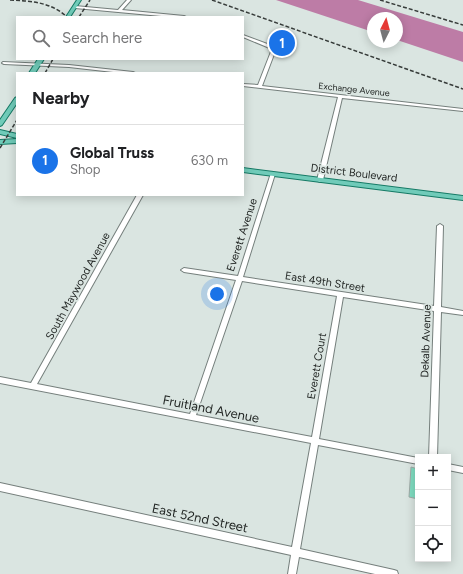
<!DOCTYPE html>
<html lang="en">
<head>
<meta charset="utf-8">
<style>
  body { margin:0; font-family:Figtree,sans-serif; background:#f2f2f2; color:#202124 }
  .controls { position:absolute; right:12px; bottom:12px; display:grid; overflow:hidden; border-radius:0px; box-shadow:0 2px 10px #0003 }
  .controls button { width:36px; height:36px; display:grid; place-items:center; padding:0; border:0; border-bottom:1px solid #e0e0e0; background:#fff; color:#202124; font:20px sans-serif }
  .compass { position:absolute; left:367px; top:12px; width:36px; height:36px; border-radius:50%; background:#fff; box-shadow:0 2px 10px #0003; rotate:6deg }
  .you { position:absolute; left:217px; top:294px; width:14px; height:14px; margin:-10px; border:3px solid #fff; border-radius:50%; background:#1a73e8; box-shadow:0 0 0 6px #1a73e833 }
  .badge { display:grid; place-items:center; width:26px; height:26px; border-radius:50%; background:#1a73e8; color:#fff; font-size:13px; font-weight:700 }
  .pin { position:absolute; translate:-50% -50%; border:2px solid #fff; box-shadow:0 1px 4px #0006 }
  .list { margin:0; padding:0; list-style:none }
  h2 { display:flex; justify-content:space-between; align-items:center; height:52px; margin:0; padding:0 16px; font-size:17px }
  h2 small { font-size:13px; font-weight:400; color:#757577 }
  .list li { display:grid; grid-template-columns:26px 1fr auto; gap:12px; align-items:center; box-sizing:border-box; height:72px; padding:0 16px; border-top:1px solid #e0e0e0 }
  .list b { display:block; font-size:15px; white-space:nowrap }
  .list p { margin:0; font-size:13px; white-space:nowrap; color:#757577 }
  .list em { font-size:13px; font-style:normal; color:#757577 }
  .icon { flex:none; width:22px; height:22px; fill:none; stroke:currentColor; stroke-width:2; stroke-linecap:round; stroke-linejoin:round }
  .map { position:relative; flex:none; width:463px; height:574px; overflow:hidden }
  .search { position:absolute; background:#fff; box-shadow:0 2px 10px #0003; left:16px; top:16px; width:228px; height:44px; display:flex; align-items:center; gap:10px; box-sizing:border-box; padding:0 14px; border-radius:0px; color:#757577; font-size:15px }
  .panel { position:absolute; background:#fff; box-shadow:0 2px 10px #0003; left:16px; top:72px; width:228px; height:124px; border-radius:0px }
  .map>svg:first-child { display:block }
  .water { fill:#bd7ca6 }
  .building { fill:#80dec2; stroke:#a0aaa7 }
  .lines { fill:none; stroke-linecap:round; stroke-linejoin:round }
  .minor-casing { stroke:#757f7c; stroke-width:2 }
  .major-casing { stroke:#157a65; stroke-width:2 }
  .minor { fill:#fff; fill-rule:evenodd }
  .major { fill:#70cbb9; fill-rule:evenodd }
  .rail { stroke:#373c3a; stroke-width:1.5; stroke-dasharray:4 2; stroke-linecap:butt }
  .labels { text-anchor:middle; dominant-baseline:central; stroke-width:3.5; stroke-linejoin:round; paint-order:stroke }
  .far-street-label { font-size:9px; fill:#1f2321; stroke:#dae5e1 }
  .street-label { font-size:11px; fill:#1f2321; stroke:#dae5e1 }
  .near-street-label { font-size:13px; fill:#1f2321; stroke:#dae5e1 }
</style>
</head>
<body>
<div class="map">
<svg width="463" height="574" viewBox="0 0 463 574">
  <rect width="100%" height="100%" fill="#dae5e1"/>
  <path class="water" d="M 276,0 L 358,0 L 463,32 L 463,62 L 397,40 L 397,18 L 373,18 L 373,32 Z"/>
  <path class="building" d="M 411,467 L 418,469 L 418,499 L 409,497 Z"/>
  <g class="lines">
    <defs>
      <path id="minor" d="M 127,0 L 131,0 L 122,10 L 184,16 L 186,17 L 172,17 L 75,8 L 73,7 L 75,6 L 118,10 Z
        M 243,35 L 270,45 L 276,49 L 262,86 L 463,109 L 463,111 L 342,98 L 323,180 L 320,182 L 318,181 L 317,180 L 338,97 L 243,86 L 243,84 L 258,85 L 272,49 L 243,37 Z
        M 3,62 L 69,65 L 133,72 L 135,73 L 122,73 L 69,67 L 4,64 L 2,63 Z
        M 271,173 L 273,173 L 275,174 L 243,277 L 434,306 L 437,226 L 440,224 L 443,226 L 441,307 L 463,311 L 463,315 L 441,312 L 437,457 L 429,457 L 434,311 L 343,297 L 319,439 L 418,458 L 418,464 L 318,445 L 300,549 L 394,570 L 397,571 L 398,574 L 375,574 L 299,557 L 296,574 L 288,574 L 291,555 L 0,491 L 0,483 L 292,547 L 311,443 L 0,383 L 0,377 L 31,383 L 137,195 L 143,195 L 37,384 L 190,414 L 236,280 L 184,272 L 181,270 L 184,268 L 238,276 ZM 242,281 L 337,296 L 312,437 L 196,415 Z
        M 448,464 L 463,467 L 463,473 L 448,470 Z"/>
      <path id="major" d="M 77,0 L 81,0 L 70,17 L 66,17 Z
        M 38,59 L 44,59 L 35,73 L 29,73 Z
        M 17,97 L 17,103 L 2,125 L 0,126 L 0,120 L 15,98 Z
        M 0,130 L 17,134 L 17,138 L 0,134 Z
        M 17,139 L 17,143 L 0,144 L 0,140 Z
        M 243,168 L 463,196 L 463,200 L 243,172 Z"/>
    </defs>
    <use href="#minor" class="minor-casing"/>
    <use href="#major" class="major-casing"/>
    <use href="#minor" class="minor"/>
    <use href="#major" class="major"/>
    <path class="rail" d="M 10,0 C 31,1 51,2 67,17
      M 212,0 L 463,89
      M 380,0 L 463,25
      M 79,17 L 90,0
      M 45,73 L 53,59
      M 0,148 L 17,120"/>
  </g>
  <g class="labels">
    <g class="far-street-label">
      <text transform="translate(354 89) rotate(6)">Exchange Avenue</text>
    </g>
    <g class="street-label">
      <text transform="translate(354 173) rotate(7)">District Boulevard</text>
      <text transform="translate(242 235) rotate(-72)">Everett Avenue</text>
      <text transform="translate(325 282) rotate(9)">East 49th Street</text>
      <text transform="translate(78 286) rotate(-61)">South Maywood Avenue</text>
      <text transform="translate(426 341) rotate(-88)">Dekalb Avenue</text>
      <text transform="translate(317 366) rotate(-80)">Everett Court</text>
    </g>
    <g class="near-street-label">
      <text transform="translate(211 409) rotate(11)">Fruitland Avenue</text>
      <text transform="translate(200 518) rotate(12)">East 52nd Street</text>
    </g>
  </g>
</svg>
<div class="controls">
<button>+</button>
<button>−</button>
<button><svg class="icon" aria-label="locate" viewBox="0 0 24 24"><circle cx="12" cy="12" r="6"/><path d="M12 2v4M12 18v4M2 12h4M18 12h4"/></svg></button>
</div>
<svg class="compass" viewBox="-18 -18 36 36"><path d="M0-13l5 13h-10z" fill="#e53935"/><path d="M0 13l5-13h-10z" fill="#757577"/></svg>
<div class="you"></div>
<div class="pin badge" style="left:282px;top:43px">1</div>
<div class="search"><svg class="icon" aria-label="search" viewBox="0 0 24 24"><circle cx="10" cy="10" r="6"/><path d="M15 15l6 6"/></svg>Search here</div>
<section class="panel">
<h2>Nearby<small></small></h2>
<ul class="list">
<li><span class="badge">1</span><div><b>Global Truss</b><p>Shop</p></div><em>630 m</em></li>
</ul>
</section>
</div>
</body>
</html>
